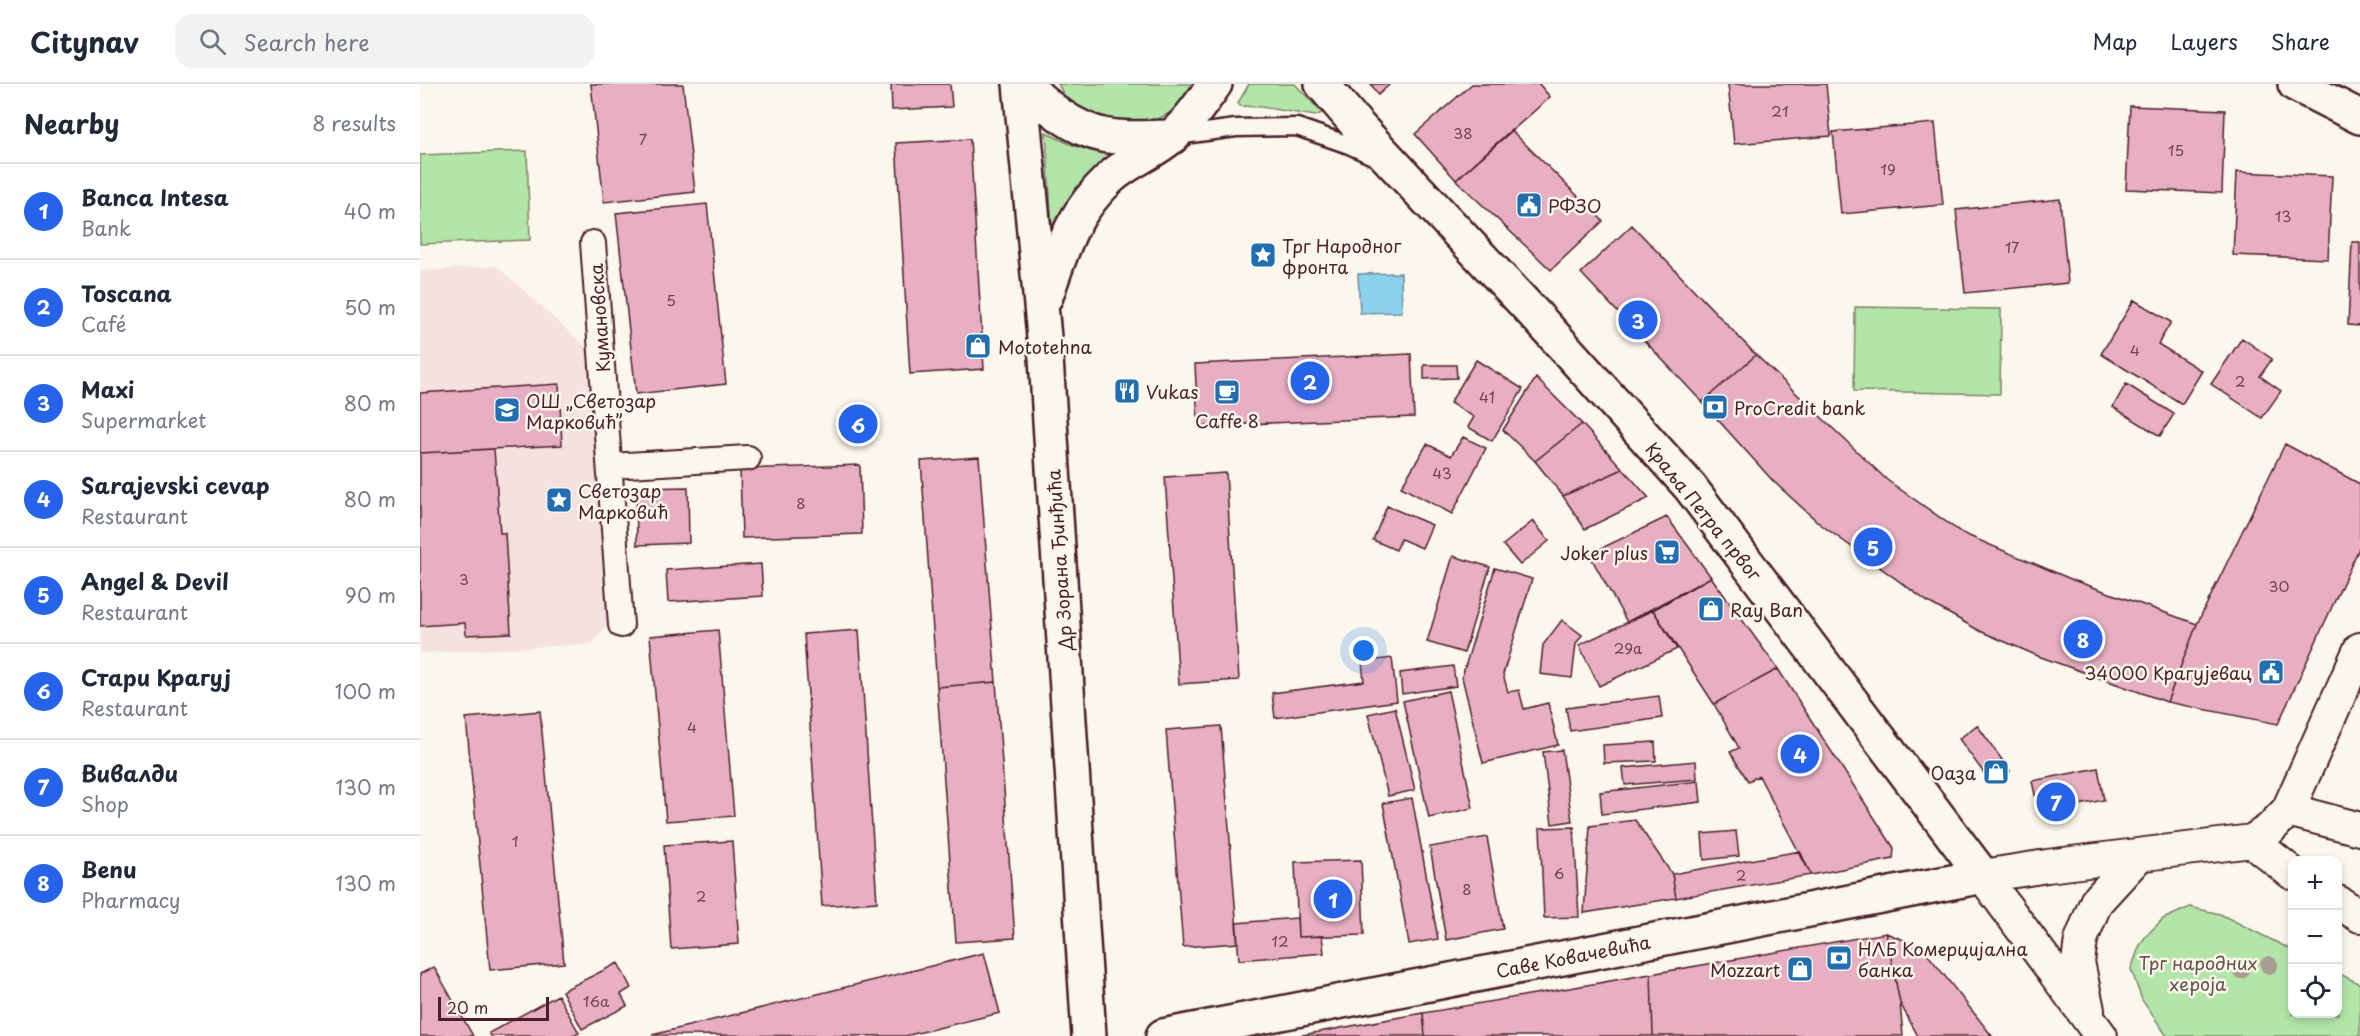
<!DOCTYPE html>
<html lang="en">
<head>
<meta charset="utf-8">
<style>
  body { margin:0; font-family:"Playpen Sans",sans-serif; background:#f2f2f3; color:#1f2937 }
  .controls { position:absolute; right:18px; bottom:18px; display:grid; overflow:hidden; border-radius:12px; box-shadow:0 3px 9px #0003 }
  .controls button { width:54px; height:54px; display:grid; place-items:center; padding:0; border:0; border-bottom:2px solid #e0e1e3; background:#fff; color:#1f2937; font:30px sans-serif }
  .scale { position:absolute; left:18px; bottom:15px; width:111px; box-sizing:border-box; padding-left:6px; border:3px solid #4a1f2b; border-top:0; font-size:16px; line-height:21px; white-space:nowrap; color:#4a1f2b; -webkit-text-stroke:4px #fbf7ec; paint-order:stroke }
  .you { position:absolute; left:944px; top:567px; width:21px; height:21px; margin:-15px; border:4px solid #fff; border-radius:50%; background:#1a73e8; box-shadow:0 0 0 9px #1a73e833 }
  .badge { display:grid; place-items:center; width:39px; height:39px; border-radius:50%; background:#2563eb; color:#fff; font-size:20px; font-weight:700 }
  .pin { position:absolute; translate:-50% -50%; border:3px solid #fff; box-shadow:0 2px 6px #0006 }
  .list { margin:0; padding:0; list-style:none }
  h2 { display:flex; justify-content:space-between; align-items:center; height:78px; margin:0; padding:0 24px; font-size:26px }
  h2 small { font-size:20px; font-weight:400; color:#747a83 }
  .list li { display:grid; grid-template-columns:39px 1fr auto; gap:18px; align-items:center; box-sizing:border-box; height:96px; padding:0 24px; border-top:2px solid #e0e1e3 }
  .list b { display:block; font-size:22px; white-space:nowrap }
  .list p { margin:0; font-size:20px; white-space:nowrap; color:#747a83 }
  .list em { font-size:20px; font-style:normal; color:#747a83 }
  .icon { flex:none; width:33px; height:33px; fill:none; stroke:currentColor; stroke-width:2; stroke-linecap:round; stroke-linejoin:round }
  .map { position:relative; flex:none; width:1940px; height:952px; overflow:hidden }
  header { display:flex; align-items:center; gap:36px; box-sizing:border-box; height:84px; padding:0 30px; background:#fff; border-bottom:2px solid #e0e1e3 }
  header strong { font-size:28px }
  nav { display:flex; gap:33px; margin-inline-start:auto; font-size:21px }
  .search { width:420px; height:54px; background:#f2f2f3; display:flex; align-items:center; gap:15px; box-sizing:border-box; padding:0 21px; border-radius:18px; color:#747a83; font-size:22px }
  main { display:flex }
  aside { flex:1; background:#fff }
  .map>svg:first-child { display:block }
  .built { fill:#f5e1df }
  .green { fill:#b1e6a8; stroke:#7e826a; stroke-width:1.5 }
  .water { fill:#8bd2ec; stroke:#718a9f; stroke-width:1.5 }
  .building { fill:#e8afc2; stroke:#4a1f2b; stroke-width:1.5 }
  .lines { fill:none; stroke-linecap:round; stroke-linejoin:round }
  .service-casing { stroke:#4a1f2b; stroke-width:21 }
  .pedestrian-casing { stroke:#4a1f2b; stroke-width:28 }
  .minor-casing { stroke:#4a1f2b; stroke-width:36 }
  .tertiary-casing { stroke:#4a1f2b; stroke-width:38 }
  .secondary-casing { stroke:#4a1f2b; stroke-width:38 }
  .service { stroke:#fbf7ec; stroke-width:16 }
  .pedestrian { stroke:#fbf7ec; stroke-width:24 }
  .minor { stroke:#fbf7ec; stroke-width:32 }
  .tertiary { stroke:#fbf7ec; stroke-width:33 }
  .secondary { stroke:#fbf7ec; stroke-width:33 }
  .tree { fill:#a89c93 }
  .labels { text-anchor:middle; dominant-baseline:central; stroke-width:5; stroke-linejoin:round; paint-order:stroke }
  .number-label { font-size:15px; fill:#724351 }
  .poi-label { font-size:18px; fill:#4a1f2b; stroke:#fbf7ec; text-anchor:start }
  .street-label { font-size:18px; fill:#4a1f2b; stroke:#fbf7ec }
  .park-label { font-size:18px; fill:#64514a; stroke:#fbf7ec }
</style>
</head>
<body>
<header>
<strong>Citynav</strong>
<div class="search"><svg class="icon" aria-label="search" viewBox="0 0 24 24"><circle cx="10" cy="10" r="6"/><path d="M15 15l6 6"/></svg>Search here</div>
<nav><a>Map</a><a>Layers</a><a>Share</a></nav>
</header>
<main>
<aside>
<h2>Nearby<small>8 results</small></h2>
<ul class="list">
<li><span class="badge">1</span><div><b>Banca Intesa</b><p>Bank</p></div><em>40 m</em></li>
<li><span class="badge">2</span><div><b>Toscana</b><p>Café</p></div><em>50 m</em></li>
<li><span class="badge">3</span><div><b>Maxi</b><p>Supermarket</p></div><em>80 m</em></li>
<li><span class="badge">4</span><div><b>Sarajevski cevap</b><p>Restaurant</p></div><em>80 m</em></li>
<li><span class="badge">5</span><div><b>Angel &amp; Devil</b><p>Restaurant</p></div><em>90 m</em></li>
<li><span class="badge">6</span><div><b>Стари Крагуј</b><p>Restaurant</p></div><em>100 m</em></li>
<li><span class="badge">7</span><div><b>Вивалди</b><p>Shop</p></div><em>130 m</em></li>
<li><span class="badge">8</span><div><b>Benu</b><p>Pharmacy</p></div><em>130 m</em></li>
</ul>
</aside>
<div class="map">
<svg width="1940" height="952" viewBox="0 0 1940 952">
  <rect width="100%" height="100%" fill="#fbf7ec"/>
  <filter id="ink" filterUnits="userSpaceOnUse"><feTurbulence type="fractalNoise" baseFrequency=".0167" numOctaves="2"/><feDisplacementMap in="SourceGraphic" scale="12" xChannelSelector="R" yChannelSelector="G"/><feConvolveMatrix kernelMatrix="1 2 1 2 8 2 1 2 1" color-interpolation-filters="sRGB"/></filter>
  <g filter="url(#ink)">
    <path class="built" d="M 77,182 L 172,269 L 187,541 L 172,560 L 0,569 L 0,187 Z"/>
    <path class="green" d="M 638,0 L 778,0 L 760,23 L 733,38 L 684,35 L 649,20 Z
      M 829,0 L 875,0 L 902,29 L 895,32 L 841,23 L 820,22 L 818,19 Z
      M 626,48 C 654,64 673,70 706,69 L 634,146 L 632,145 Z
      M 107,67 L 110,156 L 0,160 L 0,71 Z
      M 1435,223 L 1581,225 L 1580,310 L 1434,307 Z
      M 1770,823 L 1800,830 L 1872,866 L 1872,930 L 1918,930 L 1918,889 L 1940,900 L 1940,952 L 1747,952 L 1722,916 L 1711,885 L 1719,863 L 1725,853 L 1743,835 Z"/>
    <path class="water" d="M 981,189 L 982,228 L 940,229 L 938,190 Z"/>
    <path class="building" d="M 171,0 L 263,0 L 275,108 L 184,118 Z
      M 471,0 L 530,0 L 532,23 L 472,26 Z
      M 951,0 L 970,0 L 958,11 Z
      M 1052,0 L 1119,0 L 1130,13 L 1036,96 L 995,50 Z
      M 1308,0 L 1406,0 L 1411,52 L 1314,60 Z
      M 1710,22 L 1805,26 L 1802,109 L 1706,105 Z
      M 1515,39 L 1523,121 L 1421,130 L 1413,48 Z
      M 1091,46 L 1183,137 L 1131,186 L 1036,96 Z
      M 550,55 L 564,285 L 490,290 L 476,59 Z
      M 1817,88 L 1912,92 L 1908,175 L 1813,171 Z
      M 1640,115 L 1648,199 L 1545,209 L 1536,126 Z
      M 287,120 L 306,300 L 216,310 L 196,129 Z
      M 1212,141 L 1336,271 L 1282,318 L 1161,189 Z
      M 1932,158 L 1940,158 L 1940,242 L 1928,241 Z
      M 1714,216 L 1751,238 L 1738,260 L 1782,287 L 1762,320 L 1681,270 Z
      M 1822,254 L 1852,275 L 1840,292 L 1861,307 L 1842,334 L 1791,300 Z
      M 991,270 L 994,333 L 778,342 L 775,280 Z
      M 1336,271 L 1467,396 L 1542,449 L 1653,496 L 1777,540 L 1747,618 L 1618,572 L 1560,547 L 1508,518 L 1400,440 L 1353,397 L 1282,318 Z
      M 1056,276 L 1103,305 L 1072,357 L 1048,343 L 1054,333 L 1030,319 Z
      M 1004,281 L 1036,281 L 1037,294 L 1004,295 Z
      M 1116,294 L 1162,340 L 1115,377 L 1083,346 Z
      M 139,300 L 142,361 L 0,369 L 0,309 Z
      M 1706,300 L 1754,330 L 1740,352 L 1693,323 Z
      M 1162,340 L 1203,385 L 1143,412 L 1115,377 Z
      M 1043,353 L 1066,364 L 1032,430 L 981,403 L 1007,360 L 1031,372 Z
      M 1865,360 L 1940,400 L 1940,462 L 1858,640 L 1747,618 L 1777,540 Z
      M 74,365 L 80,449 L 85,449 L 91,549 L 46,551 L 45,539 L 0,542 L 0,369 Z
      M 559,373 L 576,598 L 517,603 L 501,377 Z
      M 440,381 L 442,450 L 322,454 L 320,385 Z
      M 1203,385 L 1229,414 L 1165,445 L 1143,412 Z
      M 806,389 L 819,596 L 759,600 L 745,393 Z
      M 268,403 L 269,459 L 217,461 L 216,404 Z
      M 967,422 L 1012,441 L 1002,464 L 981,455 L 976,466 L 953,456 Z
      M 1247,433 L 1291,493 L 1207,538 L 1169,470 Z
      M 1113,437 L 1129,457 L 1100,481 L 1083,461 Z
      M 1033,472 L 1070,483 L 1044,569 L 1007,558 Z
      M 341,480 L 343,512 L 248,518 L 246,486 Z
      M 1075,484 L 1112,495 L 1083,590 L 1088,608 L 1099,606 L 1104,625 L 1128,619 L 1138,661 L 1063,679 L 1042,593 Z
      M 1291,493 L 1358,585 L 1294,620 L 1233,526 Z
      M 1233,526 L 1257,565 L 1179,602 L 1159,561 Z
      M 1142,536 L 1162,551 L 1156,560 L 1152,594 L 1120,590 L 1123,561 Z
      M 298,546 L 314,732 L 246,737 L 230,552 Z
      M 439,546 L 457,818 L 402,822 L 384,550 Z
      M 972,574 L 977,617 L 855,634 L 852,609 L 944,597 L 942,578 Z
      M 1033,582 L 1036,602 L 982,610 L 980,589 Z
      M 1358,585 L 1474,764 L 1473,775 L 1391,791 L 1339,692 L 1328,697 L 1310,668 L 1319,664 L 1294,620 Z
      M 576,598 L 595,854 L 536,858 L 517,603 Z
      M 1028,607 L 1053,724 L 1009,734 L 983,617 Z
      M 1239,612 L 1242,634 L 1150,647 L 1146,624 Z
      M 975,624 L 995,706 L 968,712 L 948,630 Z
      M 120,627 L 144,879 L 70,886 L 46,634 Z
      M 1557,641 L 1590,687 L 1572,700 L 1539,655 Z
      M 801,642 L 818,859 L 763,863 L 746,646 Z
      M 1235,658 L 1236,677 L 1184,679 L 1183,661 Z
      M 1142,666 L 1152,737 L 1132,740 L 1123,668 Z
      M 1276,677 L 1277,695 L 1205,701 L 1203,684 Z
      M 1678,684 L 1684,716 L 1619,729 L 1612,697 Z
      M 1279,697 L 1281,718 L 1182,730 L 1180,708 Z
      M 992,714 L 1018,855 L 989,860 L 963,719 Z
      M 1215,736 L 1252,790 L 1256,814 L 1164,829 L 1170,742 Z
      M 1154,743 L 1159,833 L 1124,834 L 1120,744 Z
      M 1316,747 L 1319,772 L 1284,776 L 1282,750 Z
      M 1067,753 L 1083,845 L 1026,856 L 1010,763 Z
      M 312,757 L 319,860 L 251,865 L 244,761 Z
      M 1380,767 L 1391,791 L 1256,814 L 1252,790 Z
      M 941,776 L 944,851 L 878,853 L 875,778 Z
      M 877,834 L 878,853 L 902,852 L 904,869 L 819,876 L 816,839 Z
      M 1466,849 L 1480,919 L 1483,952 L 1233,952 L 1231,890 Z
      M 1466,849 L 1502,863 L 1572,952 L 1498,952 L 1480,919 Z
      M 564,869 L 580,929 L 485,952 L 232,951 Z
      M 198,879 L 211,904 L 201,910 L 207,922 L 162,945 L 142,907 Z
      M 14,883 L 53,952 L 0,952 L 0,890 Z
      M 1231,890 L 1233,952 L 1005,952 L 1003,929 Z
      M 138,911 L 159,949 L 153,952 L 71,952 L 69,949 Z
      M 1003,929 L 1005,952 L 877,952 Z"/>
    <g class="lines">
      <defs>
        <path id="service" d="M 756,52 L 816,44 L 877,43 L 929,61 L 955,73"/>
        <path id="pedestrian" d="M 173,159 L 201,541
          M 190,382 L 328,374"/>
        <path id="minor" d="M 1868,726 L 1940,745
          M 1832,757 L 1872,789
          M 1918,818 L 1940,832
          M 1668,926 L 1658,878 L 1661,856 L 1676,818 L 1719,771
          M 1681,952 L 1563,792 L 1627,782 L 1832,757 L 1850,745 L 1868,726 L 1940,565"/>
        <path id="tertiary" d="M 600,0 L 626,274 L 669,952
          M 605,0 C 629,26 659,50 696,53 C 714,55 733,53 752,53
          M 626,212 C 643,163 651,131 690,94 C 708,77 733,69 751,53 C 768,39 782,18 795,0
          M 743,952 L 1563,792 L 1270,403 L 1119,235 L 938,42 L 902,0"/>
        <path id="secondary" d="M 1875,0 L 1940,33"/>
      </defs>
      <use href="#service" class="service-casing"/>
      <use href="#pedestrian" class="pedestrian-casing"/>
      <use href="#minor" class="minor-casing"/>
      <use href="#tertiary" class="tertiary-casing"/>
      <use href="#secondary" class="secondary-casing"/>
      <use href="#service" class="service"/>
      <use href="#pedestrian" class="pedestrian"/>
      <use href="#minor" class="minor"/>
      <use href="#tertiary" class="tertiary"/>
      <use href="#secondary" class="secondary"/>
    </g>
    <g class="tree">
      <circle cx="1849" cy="881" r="9"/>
      <circle cx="1821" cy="886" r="9"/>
    </g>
  </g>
  <defs>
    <symbol id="civic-square" viewBox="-11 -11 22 22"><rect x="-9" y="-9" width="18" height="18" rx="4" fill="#1f6fb2" stroke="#fbf7ec"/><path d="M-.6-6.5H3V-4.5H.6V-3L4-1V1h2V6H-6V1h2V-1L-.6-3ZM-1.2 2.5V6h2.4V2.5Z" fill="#fff"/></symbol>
    <symbol id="sight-square" viewBox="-11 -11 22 22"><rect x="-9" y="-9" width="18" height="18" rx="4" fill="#1f6fb2" stroke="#fbf7ec"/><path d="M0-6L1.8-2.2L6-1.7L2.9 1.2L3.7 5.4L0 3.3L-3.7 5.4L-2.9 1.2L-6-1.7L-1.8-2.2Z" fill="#fff"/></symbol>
    <symbol id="shop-square" viewBox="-11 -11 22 22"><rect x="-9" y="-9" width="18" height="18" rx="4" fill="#1f6fb2" stroke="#fbf7ec"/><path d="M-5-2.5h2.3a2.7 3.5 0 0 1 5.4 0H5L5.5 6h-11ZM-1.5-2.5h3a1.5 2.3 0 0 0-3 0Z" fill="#fff"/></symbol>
    <symbol id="restaurant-square" viewBox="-11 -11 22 22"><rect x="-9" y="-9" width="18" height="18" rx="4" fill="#1f6fb2" stroke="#fbf7ec"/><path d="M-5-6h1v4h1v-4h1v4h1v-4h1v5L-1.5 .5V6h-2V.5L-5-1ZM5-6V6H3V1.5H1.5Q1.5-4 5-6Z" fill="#fff"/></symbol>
    <symbol id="cafe-square" viewBox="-11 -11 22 22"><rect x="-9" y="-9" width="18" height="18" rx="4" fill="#1f6fb2" stroke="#fbf7ec"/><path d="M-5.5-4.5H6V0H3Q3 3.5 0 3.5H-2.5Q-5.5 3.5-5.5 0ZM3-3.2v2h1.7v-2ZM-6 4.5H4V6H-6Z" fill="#fff"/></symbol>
    <symbol id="bank-square" viewBox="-11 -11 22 22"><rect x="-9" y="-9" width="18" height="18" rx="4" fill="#1f6fb2" stroke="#fbf7ec"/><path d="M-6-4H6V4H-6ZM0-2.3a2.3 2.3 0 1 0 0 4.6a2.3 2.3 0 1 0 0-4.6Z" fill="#fff"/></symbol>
    <symbol id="school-square" viewBox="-11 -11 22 22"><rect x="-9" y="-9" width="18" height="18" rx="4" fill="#1f6fb2" stroke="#fbf7ec"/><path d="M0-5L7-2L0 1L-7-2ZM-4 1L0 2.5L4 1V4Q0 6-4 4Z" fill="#fff"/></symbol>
    <symbol id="supermarket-square" viewBox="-11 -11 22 22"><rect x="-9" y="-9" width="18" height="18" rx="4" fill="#1f6fb2" stroke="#fbf7ec"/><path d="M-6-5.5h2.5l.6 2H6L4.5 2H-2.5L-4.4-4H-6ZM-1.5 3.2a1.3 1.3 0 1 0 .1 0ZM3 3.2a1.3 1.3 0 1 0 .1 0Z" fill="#fff"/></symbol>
  </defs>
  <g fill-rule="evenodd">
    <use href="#civic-square" x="1094" y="106" width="30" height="30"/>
    <use href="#sight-square" x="828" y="156" width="30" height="30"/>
    <use href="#shop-square" x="543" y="247" width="30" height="30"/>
    <use href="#restaurant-square" x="692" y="292" width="30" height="30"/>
    <use href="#cafe-square" x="792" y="293" width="30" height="30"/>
    <use href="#bank-square" x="1280" y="308" width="30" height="30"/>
    <use href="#school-square" x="72" y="311" width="30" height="30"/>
    <use href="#sight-square" x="124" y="401" width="30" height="30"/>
    <use href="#supermarket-square" x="1232" y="453" width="30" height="30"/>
    <use href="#shop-square" x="1276" y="510" width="30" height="30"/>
    <use href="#civic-square" x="1836" y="573" width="30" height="30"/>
    <use href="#shop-square" x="1561" y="673" width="30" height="30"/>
    <use href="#bank-square" x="1404" y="859" width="30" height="30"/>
    <use href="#shop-square" x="1365" y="870" width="30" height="30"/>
  </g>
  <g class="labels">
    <g class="number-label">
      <text x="1360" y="26">21</text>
      <text x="1043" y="48">38</text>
      <text x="223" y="54">7</text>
      <text x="1756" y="65">15</text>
      <text x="1468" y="84">19</text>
      <text x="1863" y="131">13</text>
      <text x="1592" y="162">17</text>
      <text x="251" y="215">5</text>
      <text x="1715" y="265">4</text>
      <text x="1820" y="296">2</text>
      <text x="1067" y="312">41</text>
      <text x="1022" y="388">43</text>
      <text x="381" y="418">8</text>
      <text x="44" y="494">3</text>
      <text x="1859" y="501">30</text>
      <text x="1208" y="563">29a</text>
      <text x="272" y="642">4</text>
      <text x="95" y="756">1</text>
      <text x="1139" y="788">6</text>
      <text x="1321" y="790">2</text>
      <text x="1047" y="804">8</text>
      <text x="281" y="811">2</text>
      <text x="860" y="856">12</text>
      <text x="176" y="916">16a</text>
    </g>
    <g class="poi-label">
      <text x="1128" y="121">РФЗО</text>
      <text x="862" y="161">Трг Народног<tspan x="862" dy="21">фронта</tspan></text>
      <text x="578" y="262">Mototehna</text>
      <text x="726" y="307">Vukas</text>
      <text x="106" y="316">ОШ „Светозар<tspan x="106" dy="21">Марковић”</tspan></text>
      <text x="1314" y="323">ProCredit bank</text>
      <text x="807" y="336" text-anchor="middle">Caffe 8</text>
      <text x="158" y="406">Светозар<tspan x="158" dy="21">Марковић</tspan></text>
      <text x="1228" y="468" text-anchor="end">Joker plus</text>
      <text x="1310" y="525">Ray Ban</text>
      <text x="1832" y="588" text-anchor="end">34000 Крагујевац</text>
      <text x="1556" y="688" text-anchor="end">Оаза</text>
      <text x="1438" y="864">НЛБ Комерцијална<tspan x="1438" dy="21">банка</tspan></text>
      <text x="1360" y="885" text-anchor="end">Mozzart</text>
    </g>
    <g class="street-label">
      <text transform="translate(179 234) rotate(-94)">Кумановска</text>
      <text transform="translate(1284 427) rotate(51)">Краља Петра првог</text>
      <text transform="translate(639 476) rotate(-94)">Др Зорана Ђинђића</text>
      <text transform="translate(1153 872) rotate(-11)">Саве Ковачевића</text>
    </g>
    <g class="park-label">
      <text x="1778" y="878">Трг народних<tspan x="1778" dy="21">хероја</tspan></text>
    </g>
  </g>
</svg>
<div class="controls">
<button>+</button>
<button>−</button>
<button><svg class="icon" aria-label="locate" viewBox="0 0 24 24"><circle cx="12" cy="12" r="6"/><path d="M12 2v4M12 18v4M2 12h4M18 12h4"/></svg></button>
</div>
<div class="scale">20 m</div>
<div class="you"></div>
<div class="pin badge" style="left:913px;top:815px">1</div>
<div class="pin badge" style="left:890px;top:297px">2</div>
<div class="pin badge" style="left:1218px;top:236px">3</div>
<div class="pin badge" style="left:1380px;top:670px">4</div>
<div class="pin badge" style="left:1453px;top:463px">5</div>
<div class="pin badge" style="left:438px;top:340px">6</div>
<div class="pin badge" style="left:1636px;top:718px">7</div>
<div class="pin badge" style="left:1663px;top:555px">8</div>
</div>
</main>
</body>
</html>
